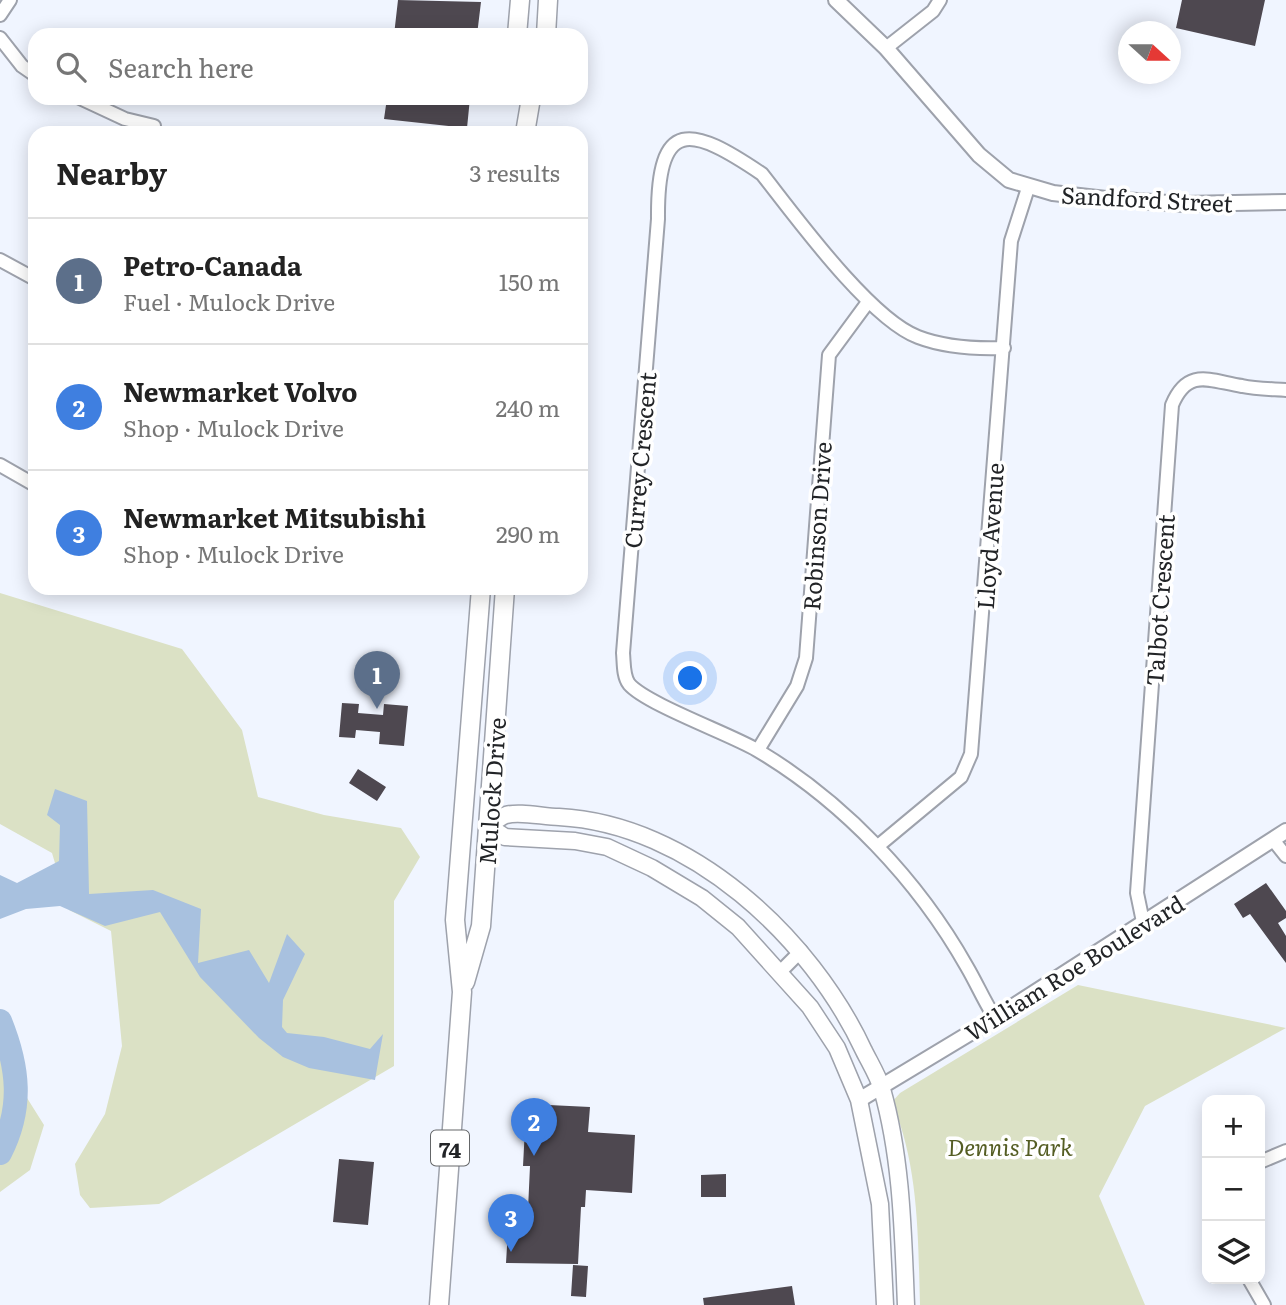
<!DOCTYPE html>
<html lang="en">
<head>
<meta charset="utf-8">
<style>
  body { margin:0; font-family:Literata,serif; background:#f6f6f6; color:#222 }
  .controls { position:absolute; right:21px; bottom:21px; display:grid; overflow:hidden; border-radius:14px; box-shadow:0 4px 18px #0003 }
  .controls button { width:63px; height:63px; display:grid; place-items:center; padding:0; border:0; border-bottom:2px solid #e0e0e0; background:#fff; color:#222; font:35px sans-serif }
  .compass { position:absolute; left:1118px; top:21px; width:63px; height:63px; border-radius:50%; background:#fff; box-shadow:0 4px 18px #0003; rotate:111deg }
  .you { position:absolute; left:691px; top:679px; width:24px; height:24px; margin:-18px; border:5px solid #fff; border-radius:50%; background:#1a73e8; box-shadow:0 0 0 10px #1a73e833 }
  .badge { display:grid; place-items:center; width:46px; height:46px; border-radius:50%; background:#d93025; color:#fff; font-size:23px; font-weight:700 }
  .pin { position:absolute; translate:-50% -58px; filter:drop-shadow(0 2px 4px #0008) }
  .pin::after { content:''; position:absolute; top:37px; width:24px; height:21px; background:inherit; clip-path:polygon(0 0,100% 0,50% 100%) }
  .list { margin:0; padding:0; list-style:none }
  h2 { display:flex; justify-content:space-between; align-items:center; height:91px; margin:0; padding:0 28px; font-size:30px }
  h2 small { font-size:23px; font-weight:400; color:#767676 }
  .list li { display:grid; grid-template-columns:46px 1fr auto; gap:21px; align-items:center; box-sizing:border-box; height:126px; padding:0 28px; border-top:2px solid #e0e0e0 }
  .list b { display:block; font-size:26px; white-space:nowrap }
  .list p { margin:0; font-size:23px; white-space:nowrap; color:#767676 }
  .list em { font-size:23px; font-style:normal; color:#767676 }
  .icon { flex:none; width:38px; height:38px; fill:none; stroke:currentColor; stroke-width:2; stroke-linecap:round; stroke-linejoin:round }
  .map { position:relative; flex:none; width:1286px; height:1305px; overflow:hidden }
  .search { position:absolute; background:#fff; box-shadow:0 4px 18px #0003; left:28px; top:28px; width:560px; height:77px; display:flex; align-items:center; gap:18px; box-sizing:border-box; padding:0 24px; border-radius:21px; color:#767676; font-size:26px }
  .panel { position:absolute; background:#fff; box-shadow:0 4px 18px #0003; left:28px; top:126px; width:560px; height:469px; border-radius:21px }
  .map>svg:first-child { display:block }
  .green { fill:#dbe1c5 }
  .water { fill:#a8c1df }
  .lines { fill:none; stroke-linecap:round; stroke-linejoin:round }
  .river { stroke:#a8c1df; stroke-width:24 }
  .building { fill:#4e4850 }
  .minor-casing { stroke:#9ea2ac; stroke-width:16 }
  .tertiary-casing { stroke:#9ea2ac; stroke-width:18 }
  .secondary-casing { stroke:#9ea2ac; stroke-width:19 }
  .primary-casing { stroke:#9ea2ac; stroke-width:21 }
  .minor { stroke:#fff; stroke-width:12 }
  .tertiary { stroke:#fff; stroke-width:14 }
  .secondary { stroke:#fff; stroke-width:16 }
  .primary { stroke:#fff; stroke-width:18 }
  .labels { text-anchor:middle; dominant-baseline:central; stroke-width:7; stroke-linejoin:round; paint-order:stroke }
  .shield { fill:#fff; stroke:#646668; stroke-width:2 }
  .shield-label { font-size:21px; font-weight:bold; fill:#222427 }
  .street-label { font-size:23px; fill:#222427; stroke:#fff }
  .park-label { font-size:23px; font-style:italic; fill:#545d23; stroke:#fff }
</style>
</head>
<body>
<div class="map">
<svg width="1286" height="1305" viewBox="0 0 1286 1305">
  <rect width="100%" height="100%" fill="#f0f5ff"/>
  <path class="green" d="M 0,593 L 182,649 L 242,730 L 258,797 L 324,815 L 401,828 L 420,857 L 394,901 L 394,1066 L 159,1204 L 90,1208 L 80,1195 L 75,1164 L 105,1114 L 122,1046 L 111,931 L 69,910 L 52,853 L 0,824 Z
    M 1078,985 L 1286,1028 L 1145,1106 L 1099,1196 L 1145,1305 L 920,1305 C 918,1236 919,1167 892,1102 L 900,1093 Z
    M 0,1055 L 44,1125 L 30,1170 L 0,1192 Z"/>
  <path class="water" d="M 55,789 L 87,801 L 89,894 L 153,890 L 201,909 L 198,963 L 249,950 L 269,983 L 287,934 L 305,954 L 283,1000 L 282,1027 L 287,1033 L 324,1037 L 370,1049 L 383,1034 L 375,1080 L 309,1068 L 283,1057 L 259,1038 L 200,977 L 160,912 L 105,926 L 60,906 L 26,909 L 0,919 L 0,875 L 17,883 L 59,861 L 60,825 L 47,815 Z"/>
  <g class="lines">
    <path class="river" d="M 0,1021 C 19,1068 23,1108 0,1153"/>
  </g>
  <path class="building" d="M 398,0 L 481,2 L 477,35 L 394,35 Z
    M 1182,0 L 1265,0 L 1255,46 L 1176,28 Z
    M 387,98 L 470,98 L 467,128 L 384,119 Z
    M 342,703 L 359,704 L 358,713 L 383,715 L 384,704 L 408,706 L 404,746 L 379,744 L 380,732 L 356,730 L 355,738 L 339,737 Z
    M 358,769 L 386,787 L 377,801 L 349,783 Z
    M 1266,883 L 1286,911 L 1286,918 L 1278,923 L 1286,936 L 1286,963 L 1250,914 L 1243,918 L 1234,904 Z
    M 549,1105 L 590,1107 L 588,1132 L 635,1135 L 632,1193 L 586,1190 L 585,1207 L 581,1207 L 578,1264 L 506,1263 L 508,1230 L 527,1231 L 530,1166 L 523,1166 L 525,1128 L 548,1130 Z
    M 339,1159 L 374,1162 L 368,1225 L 333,1222 Z
    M 726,1174 L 726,1197 L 701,1197 L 701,1175 Z
    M 573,1265 L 588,1266 L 586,1297 L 571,1296 Z
    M 792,1286 L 795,1305 L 704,1305 L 703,1298 Z"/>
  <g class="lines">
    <defs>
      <path id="minor" d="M 0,15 L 10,0
        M 0,38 L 22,66 L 35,75
        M 886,48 L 933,11 L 940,0
        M 80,98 L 125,119 L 154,126
        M 0,260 L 35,279
        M 0,465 L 35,485
        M 758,750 L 797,686 L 806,658 L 829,355 L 868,302
        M 1274,841 L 1286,856
        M 878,846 L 961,777 L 971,754 L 1011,241 L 1028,188
        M 1143,922 L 1137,893 L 1172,405 C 1188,367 1210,381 1242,386 C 1256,389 1271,389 1286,390
        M 779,973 L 801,951
        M 995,1018 C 984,1001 977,984 967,967 C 918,880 843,801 757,750 C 730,734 646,704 629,684 C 623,676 624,663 623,653 L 658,219 C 657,116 691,126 762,174 C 795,216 870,319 918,337 C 944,347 976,349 1004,348
        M 1260,1162 L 1286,1151
        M 1249,1279 L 1264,1305"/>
      <path id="tertiary" d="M 836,0 L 886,48 L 979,155 L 1009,180 L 1053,193 L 1106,199 L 1184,204 L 1286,202
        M 859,1100 L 995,1018 L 1286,831"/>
      <path id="secondary" d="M 885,1305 L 880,1204 L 859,1100 L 837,1048 L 810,1007 L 738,927 L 702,898 L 652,868 L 607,847 L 575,841 L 505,837 L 488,826 C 494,823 500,817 506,815 C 520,811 544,817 559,817 C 690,824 811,937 864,1051 C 870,1063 878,1076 882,1089 C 902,1159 903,1234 906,1305"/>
      <path id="primary" d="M 517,35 L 520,0
        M 546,35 L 548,0
        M 525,133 L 531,98
        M 465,982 L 481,926 L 505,588
        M 439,1305 L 462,992 L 455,920 L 481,588"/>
    </defs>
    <use href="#minor" class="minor-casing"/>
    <use href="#tertiary" class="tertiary-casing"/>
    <use href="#secondary" class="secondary-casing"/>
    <use href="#primary" class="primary-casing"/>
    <use href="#minor" class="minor"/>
    <use href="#tertiary" class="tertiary"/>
    <use href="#secondary" class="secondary"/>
    <use href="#primary" class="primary"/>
  </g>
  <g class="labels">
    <rect class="shield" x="431" y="1130.5" width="38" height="35" rx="5"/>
    <g class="shield-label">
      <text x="450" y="1148">74</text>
    </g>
    <g class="street-label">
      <text transform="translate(1147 198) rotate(3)">Sandford Street</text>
      <text transform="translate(639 460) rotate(-85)">Currey Crescent</text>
      <text transform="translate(816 526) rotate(-86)">Robinson Drive</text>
      <text transform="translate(989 536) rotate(-86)">Lloyd Avenue</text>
      <text transform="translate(1159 600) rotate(-86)">Talbot Crescent</text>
      <text transform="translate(491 791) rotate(-86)">Mulock Drive</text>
      <text transform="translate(1074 967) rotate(-32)">William Roe Boulevard</text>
    </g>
    <g class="park-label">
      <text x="1010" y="1146">Dennis Park</text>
    </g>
  </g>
</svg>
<div class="controls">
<button>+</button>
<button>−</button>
<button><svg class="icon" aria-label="layers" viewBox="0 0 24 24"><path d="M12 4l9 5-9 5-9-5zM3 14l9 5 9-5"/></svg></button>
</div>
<svg class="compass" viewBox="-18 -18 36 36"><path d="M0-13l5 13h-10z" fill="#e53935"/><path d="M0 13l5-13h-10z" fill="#767676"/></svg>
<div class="you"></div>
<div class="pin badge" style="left:377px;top:709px;background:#5c6f8a">1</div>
<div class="pin badge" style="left:534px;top:1156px;background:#3f7fe0">2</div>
<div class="pin badge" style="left:511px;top:1252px;background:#3f7fe0">3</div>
<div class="search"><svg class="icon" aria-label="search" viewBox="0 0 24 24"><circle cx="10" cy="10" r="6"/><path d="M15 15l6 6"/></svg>Search here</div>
<section class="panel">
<h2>Nearby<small>3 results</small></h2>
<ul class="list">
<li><span class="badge" style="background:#5c6f8a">1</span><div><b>Petro-Canada</b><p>Fuel · Mulock Drive</p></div><em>150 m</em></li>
<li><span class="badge" style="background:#3f7fe0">2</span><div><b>Newmarket Volvo</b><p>Shop · Mulock Drive</p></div><em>240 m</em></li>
<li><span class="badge" style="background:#3f7fe0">3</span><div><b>Newmarket Mitsubishi</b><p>Shop · Mulock Drive</p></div><em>290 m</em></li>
</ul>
</section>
</div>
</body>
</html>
